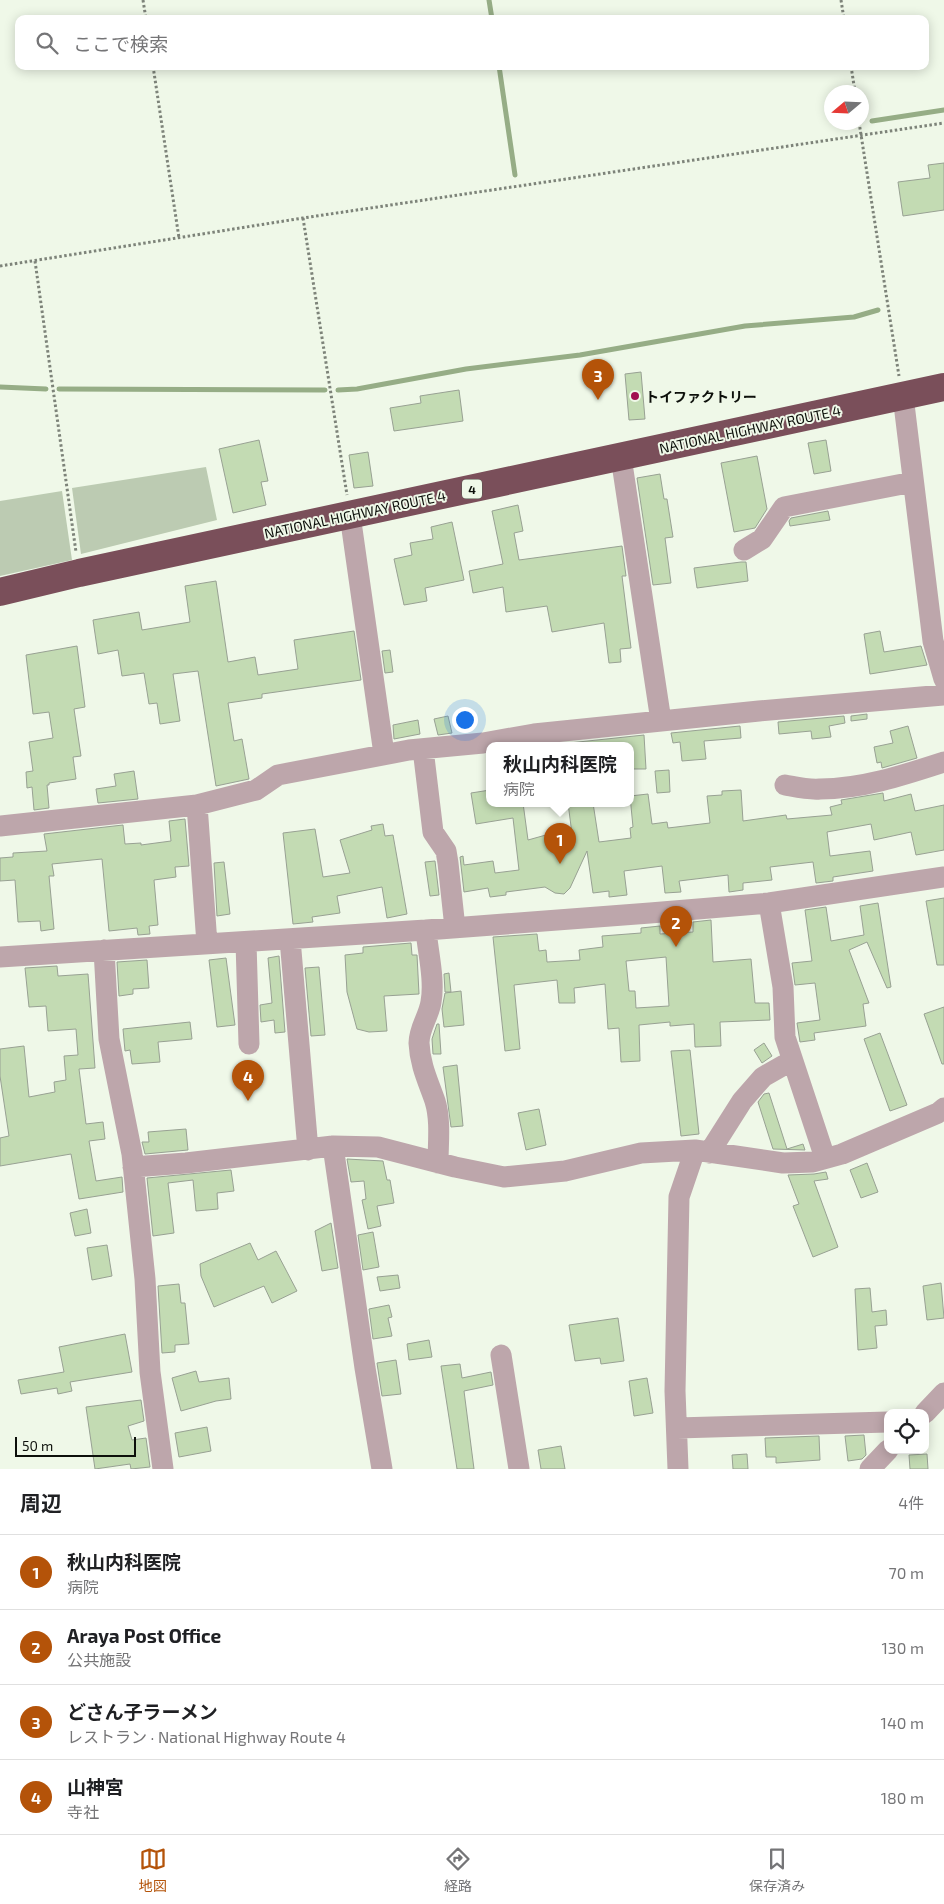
<!DOCTYPE html>
<html lang="ja">
<head>
<meta charset="utf-8">
<style>
  body { margin:0; font-family:"Exo 2","Noto Sans JP",sans-serif; background:#f2f2f2; color:#202124 }
  .controls { position:absolute; right:15px; bottom:15px; display:grid; overflow:hidden; border-radius:10px; box-shadow:0 2px 12px #0003 }
  .controls button { width:45px; height:45px; display:grid; place-items:center; padding:0; border:0; border-bottom:1px solid #e0e0e0; background:#fff; color:#202124; font:25px sans-serif }
  .compass { position:absolute; left:824px; top:85px; width:45px; height:45px; border-radius:50%; background:#fff; box-shadow:0 2px 12px #0003; rotate:251deg }
  .scale { position:absolute; left:15px; bottom:12px; width:121px; box-sizing:border-box; padding-left:5px; border:2px solid #0d100b; border-top:0; font-size:14px; line-height:18px; white-space:nowrap; color:#0d100b; -webkit-text-stroke:4px #eff8e8; paint-order:stroke }
  .you { position:absolute; left:464px; top:719px; width:18px; height:18px; margin:-12px; border:4px solid #fff; border-radius:50%; background:#1a73e8; box-shadow:0 0 0 8px #1a73e833 }
  .badge { display:grid; place-items:center; width:32px; height:32px; border-radius:50%; background:#b45309; color:#fff; font-size:16px; font-weight:700 }
  .pin { position:absolute; translate:-50% -41px; filter:drop-shadow(0 1px 2px #0008) }
  .pin::after { content:''; position:absolute; top:26px; width:18px; height:15px; background:inherit; clip-path:polygon(0 0,100% 0,50% 100%) }
  .popup { position:absolute; left:486px; top:742px; width:148px; height:65px; box-sizing:border-box; display:grid; place-content:center; border-radius:10px; background:#fff; filter:drop-shadow(0 1px 4px #0005); font-size:16px; white-space:nowrap; color:#757577 }
  .popup b { font-size:19px; color:#202124 }
  .popup::after { content:''; position:absolute; left:50%; top:100%; margin-left:-10px; border:10px solid transparent; border-top-color:#fff }
  .list { margin:0; padding:0; list-style:none }
  h2 { display:flex; justify-content:space-between; align-items:center; height:65px; margin:0; padding:0 20px; font-size:21px }
  h2 small { font-size:16px; font-weight:400; color:#757577 }
  .list li { display:grid; grid-template-columns:32px 1fr auto; gap:15px; align-items:center; box-sizing:border-box; height:75px; padding:0 20px; border-top:1px solid #e0e0e0 }
  .list b { display:block; font-size:19px; white-space:nowrap }
  .list p { margin:0; font-size:16px; white-space:nowrap; color:#757577 }
  .list em { font-size:16px; font-style:normal; color:#757577 }
  .icon { flex:none; width:28px; height:28px; fill:none; stroke:currentColor; stroke-width:2; stroke-linecap:round; stroke-linejoin:round }
  .map { position:relative; flex:none; width:944px; height:1469px; overflow:hidden }
  .search { position:absolute; background:#fff; box-shadow:0 2px 12px #0003; left:15px; right:15px; top:15px; height:55px; display:flex; align-items:center; gap:12px; box-sizing:border-box; padding:0 18px; border-radius:10px; color:#757577; font-size:19px }
  .sheet { height:365px; background:#fff }
  nav { display:flex; justify-content:space-around; align-items:center; box-sizing:border-box; height:70px; border-top:1px solid #e0e0e0; background:#fff; font-size:14px; color:#757577 }
  nav a { display:grid; justify-items:center; gap:2px }
  nav .on { color:#b45309 }
  .map>svg:first-child { display:block }
  .green { fill:#bccbb2 }
  .lines { fill:none; stroke-linecap:round; stroke-linejoin:round }
  .stream { stroke:#96ad86; stroke-width:5 }
  .building { fill:#c3dbb3; stroke:#98a193; fill-rule:evenodd }
  .path { stroke:#7d8379; stroke-width:3; stroke-dasharray:2.5 2.5; stroke-linecap:butt }
  .minor { stroke:#bda6ab; stroke-width:21 }
  .highway { stroke:#7a4f5a; stroke-width:28 }
  .poi-dot { fill:#a20e50; stroke:#eff8e8; stroke-width:2 }
  .labels { text-anchor:middle; dominant-baseline:central; stroke-width:4; stroke-linejoin:round; paint-order:stroke }
  .shield { fill:#eff8e8; stroke:#51564d; stroke-width:1 }
  .shield-label { font-size:12px; font-weight:bold; fill:#0d100b }
  .poi-label { font-size:14px; font-weight:bold; fill:#0d100b; stroke:#eff8e8; text-anchor:start }
  .street-label { font-size:14px; fill:#0d100b; stroke:#eff8e8 }
</style>
</head>
<body>
<div class="map">
<svg width="944" height="1469" viewBox="0 0 944 1469">
  <rect width="100%" height="100%" fill="#eff8e8"/>
  <path class="green" d="M 206,467 L 217,520 L 81,554 L 72,488 Z
    M 62,491 L 72,560 L 0,576 L 0,501 Z"/>
  <g class="lines">
    <path class="stream" d="M 489,0 L 492,19
      M 499,66 L 515,175
      M 872,121 L 944,110
      M 0,387 L 46,389
      M 59,389 L 325,390
      M 338,390 L 357,389 L 466,369 L 580,355 L 745,326 L 854,317 L 878,310"/>
  </g>
  <path class="building" d="M 944,163 L 944,210 L 903,216 L 898,182 L 930,178 L 928,165 Z
    M 641,372 L 645,419 L 629,420 L 625,374 Z
    M 459,390 L 463,421 L 394,431 L 390,408 L 421,403 L 420,396 Z
    M 259,440 L 268,481 L 261,482 L 266,505 L 233,513 L 219,449 Z
    M 826,440 L 831,471 L 814,474 L 808,443 Z
    M 368,452 L 373,486 L 354,488 L 349,455 Z
    M 757,456 L 767,509 L 755,528 L 734,532 L 721,463 Z
    M 660,474 L 664,499 L 667,499 L 673,537 L 665,538 L 671,583 L 653,585 L 637,478 Z
    M 518,505 L 523,531 L 514,533 L 519,560 L 622,546 L 626,576 L 622,576 L 631,648 L 620,649 L 621,662 L 609,663 L 604,623 L 552,632 L 547,606 L 506,612 L 503,587 L 473,593 L 469,571 L 503,564 L 492,511 Z
    M 828,511 L 830,520 L 790,526 L 789,521 L 791,518 Z
    M 452,522 L 464,580 L 425,588 L 427,601 L 404,605 L 394,559 L 412,555 L 410,543 L 433,539 L 431,527 Z
    M 741,562 L 746,562 L 748,581 L 697,588 L 694,568 Z
    M 216,581 L 228,662 L 255,657 L 258,675 L 298,669 L 294,640 L 354,631 L 361,680 L 262,694 L 262,698 L 228,703 L 234,741 L 242,739 L 249,779 L 216,786 L 198,671 L 173,674 L 180,721 L 160,724 L 157,703 L 149,704 L 144,673 L 122,676 L 118,650 L 98,654 L 93,620 L 139,612 L 142,630 L 190,622 L 185,586 Z
    M 880,631 L 884,652 L 921,646 L 927,665 L 870,674 L 864,634 Z
    M 77,646 L 85,707 L 74,709 L 81,756 L 73,757 L 76,779 L 49,783 L 49,785 L 47,785 L 49,808 L 34,810 L 32,787 L 27,788 L 26,772 L 33,771 L 29,742 L 53,738 L 49,712 L 33,714 L 26,655 Z
    M 390,650 L 393,672 L 385,673 L 382,651 Z
    M 867,714 L 867,719 L 851,721 L 851,716 Z
    M 448,716 L 452,733 L 438,735 L 434,719 Z
    M 844,716 L 845,723 L 829,726 L 831,737 L 812,739 L 811,731 L 779,734 L 778,722 Z
    M 418,720 L 420,734 L 394,739 L 393,725 Z
    M 740,726 L 741,738 L 704,741 L 706,759 L 682,761 L 680,742 L 673,743 L 671,733 Z
    M 908,726 L 917,758 L 882,768 L 881,762 L 877,763 L 874,747 L 893,743 L 890,731 Z
    M 644,735 L 646,769 L 630,769 L 630,745 L 569,745 L 569,743 Z
    M 669,770 L 670,792 L 657,793 L 655,771 Z
    M 134,771 L 138,799 L 98,803 L 96,789 L 116,786 L 114,774 Z
    M 490,790 L 490,803 L 523,803 L 528,840 L 553,833 L 572,834 L 568,803 L 593,803 L 599,842 L 631,838 L 630,828 L 633,827 L 630,796 L 648,794 L 652,824 L 667,822 L 668,828 L 710,823 L 707,796 L 722,795 L 722,791 L 741,790 L 743,821 L 786,815 L 787,819 L 832,815 L 830,807 L 842,804 L 841,800 L 883,793 L 884,801 L 911,794 L 915,811 L 944,805 L 944,850 L 916,855 L 911,832 L 874,840 L 871,824 L 827,832 L 830,856 L 870,851 L 873,871 L 833,877 L 833,881 L 816,883 L 813,862 L 770,867 L 772,880 L 743,883 L 743,890 L 729,892 L 728,875 L 679,881 L 681,892 L 665,893 L 662,866 L 624,871 L 627,895 L 609,897 L 609,891 L 593,893 L 587,851 L 570,888 L 564,894 L 555,893 L 545,887 L 506,892 L 506,895 L 490,897 L 488,888 L 464,892 L 460,857 L 463,856 L 464,865 L 493,861 L 495,873 L 519,870 L 513,818 L 476,824 L 471,793 Z
    M 185,819 L 189,866 L 175,867 L 176,877 L 154,880 L 158,925 L 149,926 L 150,934 L 138,935 L 137,928 L 109,931 L 102,859 L 52,864 L 54,876 L 49,876 L 54,929 L 41,931 L 40,921 L 18,922 L 15,880 L 0,881 L 0,858 L 13,857 L 13,853 L 47,851 L 44,834 L 123,825 L 125,844 L 141,843 L 141,845 L 171,841 L 169,821 Z
    M 383,824 L 385,836 L 393,835 L 407,914 L 387,918 L 382,887 L 337,896 L 340,913 L 312,917 L 313,922 L 293,924 L 283,833 L 315,829 L 323,877 L 350,873 L 340,840 L 372,830 L 371,826 Z
    M 435,861 L 439,895 L 430,896 L 425,862 Z
    M 224,862 L 230,914 L 217,916 L 214,863 Z
    M 944,898 L 944,965 L 937,965 L 926,901 Z
    M 878,903 L 891,987 L 887,988 L 867,942 L 849,950 L 869,1003 L 863,1004 L 866,1026 L 814,1033 L 815,1040 L 800,1042 L 797,1023 L 820,1020 L 815,983 L 795,985 L 792,963 L 812,961 L 805,910 L 826,907 L 831,941 L 864,935 L 860,906 Z
    M 711,920 L 713,962 L 751,959 L 755,1003 L 769,1003 L 770,1020 L 720,1022 L 721,1046 L 695,1047 L 694,1024 L 670,1026 L 670,1022 L 639,1025 L 640,1061 L 621,1062 L 619,1028 L 608,1029 L 605,984 L 574,988 L 575,1003 L 559,1003 L 557,980 L 514,985 L 520,1049 L 505,1051 L 493,937 L 537,934 L 539,951 L 546,950 L 547,962 L 580,960 L 579,950 L 603,947 L 602,936 L 641,933 L 641,928 L 660,926 L 660,934 L 693,932 L 693,922 ZM 666,957 L 669,1006 L 636,1008 L 635,991 L 629,991 L 626,961 Z
    M 411,943 L 412,955 L 417,955 L 419,994 L 384,996 L 387,1031 L 369,1032 L 357,1029 L 347,992 L 345,955 L 363,953 L 363,947 Z
    M 279,956 L 285,1032 L 275,1033 L 274,1020 L 261,1022 L 260,1005 L 272,1003 L 268,958 Z
    M 226,958 L 235,1025 L 217,1027 L 209,960 Z
    M 147,960 L 149,988 L 133,989 L 133,994 L 119,996 L 117,962 Z
    M 57,966 L 58,976 L 88,974 L 95,1068 L 79,1069 L 86,1124 L 103,1122 L 105,1139 L 89,1141 L 96,1181 L 122,1177 L 123,1192 L 79,1199 L 71,1154 L 0,1166 L 0,1138 L 9,1136 L 0,1076 L 0,1049 L 24,1046 L 29,1097 L 55,1092 L 54,1082 L 66,1080 L 64,1056 L 78,1055 L 76,1029 L 48,1031 L 46,1006 L 29,1007 L 25,968 Z
    M 319,967 L 325,1035 L 311,1036 L 305,968 Z
    M 449,973 L 451,992 L 445,992 L 444,974 Z
    M 461,991 L 464,1025 L 444,1027 L 442,1009 L 445,993 Z
    M 944,1007 L 944,1064 L 942,1064 L 924,1014 Z
    M 190,1022 L 192,1039 L 158,1042 L 160,1062 L 132,1064 L 130,1050 L 125,1051 L 123,1029 Z
    M 437,1024 L 439,1024 L 441,1054 L 433,1054 L 432,1039 Z
    M 880,1033 L 907,1105 L 890,1111 L 864,1039 Z
    M 764,1043 L 772,1056 L 762,1063 L 754,1050 Z
    M 690,1050 L 699,1134 L 681,1136 L 671,1051 Z
    M 457,1065 L 463,1126 L 451,1127 L 443,1067 Z
    M 769,1093 L 787,1149 L 803,1144 L 805,1150 L 773,1149 L 758,1102 L 764,1094 Z
    M 539,1109 L 546,1145 L 526,1150 L 518,1113 Z
    M 186,1129 L 188,1150 L 145,1154 L 142,1142 L 149,1142 L 148,1132 Z
    M 347,1159 L 383,1161 L 387,1180 L 390,1180 L 394,1203 L 377,1206 L 381,1226 L 368,1229 L 362,1200 L 366,1199 L 364,1181 L 351,1182 Z
    M 867,1163 L 878,1192 L 861,1198 L 850,1170 Z
    M 231,1170 L 234,1191 L 217,1193 L 218,1209 L 196,1211 L 193,1180 L 168,1183 L 174,1233 L 153,1236 L 147,1178 Z
    M 826,1172 L 828,1179 L 814,1181 L 838,1247 L 813,1257 L 793,1206 L 799,1204 L 788,1175 L 814,1174 Z
    M 87,1209 L 91,1233 L 75,1236 L 70,1213 Z
    M 331,1223 L 338,1268 L 322,1271 L 315,1231 Z
    M 373,1232 L 379,1267 L 363,1270 L 358,1235 Z
    M 250,1243 L 258,1260 L 276,1251 L 297,1291 L 272,1303 L 264,1286 L 214,1307 L 201,1276 L 200,1264 Z
    M 107,1245 L 112,1276 L 92,1280 L 87,1248 Z
    M 398,1275 L 400,1288 L 380,1291 L 377,1277 Z
    M 941,1283 L 944,1318 L 927,1320 L 923,1286 Z
    M 179,1284 L 181,1303 L 185,1303 L 189,1344 L 175,1345 L 175,1352 L 162,1353 L 158,1286 Z
    M 870,1288 L 872,1312 L 886,1310 L 887,1325 L 875,1326 L 877,1348 L 858,1350 L 855,1289 Z
    M 389,1305 L 392,1317 L 388,1318 L 392,1336 L 373,1339 L 369,1309 Z
    M 618,1318 L 624,1361 L 601,1364 L 600,1358 L 575,1361 L 569,1325 Z
    M 125,1334 L 132,1372 L 70,1382 L 72,1391 L 58,1394 L 57,1388 L 21,1394 L 18,1380 L 64,1372 L 59,1347 Z
    M 429,1340 L 432,1357 L 409,1360 L 407,1344 Z
    M 396,1360 L 401,1394 L 382,1396 L 377,1363 Z
    M 460,1364 L 462,1378 L 491,1372 L 493,1385 L 464,1391 L 474,1469 L 457,1469 L 441,1366 Z
    M 196,1371 L 199,1382 L 229,1378 L 231,1399 L 216,1401 L 181,1411 L 172,1378 Z
    M 647,1378 L 653,1413 L 634,1416 L 629,1381 Z
    M 141,1400 L 144,1421 L 128,1426 L 132,1440 L 146,1438 L 150,1467 L 131,1469 L 130,1464 L 95,1469 L 86,1407 Z
    M 207,1427 L 211,1451 L 179,1457 L 175,1433 Z
    M 864,1435 L 866,1455 L 862,1459 L 848,1461 L 845,1436 Z
    M 819,1436 L 820,1460 L 776,1463 L 776,1457 L 766,1457 L 765,1438 Z
    M 561,1446 L 565,1469 L 541,1469 L 538,1450 Z
    M 747,1454 L 748,1469 L 733,1469 L 732,1455 Z
    M 927,1454 L 928,1469 L 910,1469 L 909,1455 Z"/>
  <g class="lines">
    <path class="path" d="M 143,0 L 146,19
      M 841,0 L 844,19
      M 153,66 L 179,238
      M 851,66 L 855,92
      M 859,122 L 899,376
      M 303,218 L 347,495
      M 35,261 L 76,552
      M 0,266 L 303,218 L 944,123"/>
    <path class="minor" d="M 903,396 L 933,641 L 944,679
      M 621,457 L 661,721
      M 350,515 L 384,754
      M 744,550 L 762,539 L 784,507 L 913,482
      M 423,749 L 433,832 L 446,851 L 448,863 L 455,928
      M 785,785 C 796,787 808,790 820,789 C 862,789 904,775 944,762
      M 197,805 L 207,944
      M 0,826 L 197,805 L 256,790 L 278,775 L 409,750 L 483,743 L 534,734 L 759,711 L 944,695
      M 769,903 L 783,987 L 785,1037 L 825,1158
      M 426,930 C 428,953 435,980 431,1002 C 429,1016 419,1028 419,1043 C 420,1065 428,1081 435,1101 C 441,1120 438,1144 438,1163
      M 290,939 L 308,1150
      M 246,942 L 249,1044
      M 104,950 L 109,1039 L 132,1154 L 145,1279 L 150,1372 L 163,1469
      M 0,957 L 426,930 L 650,913 L 769,903 L 944,877
      M 333,1146 L 365,1368 L 382,1469
      M 709,1153 L 742,1101 L 763,1077 L 791,1061
      M 133,1167 L 186,1163 L 333,1146 L 378,1147 L 455,1167 L 504,1177 L 565,1171 L 641,1153 L 695,1150 L 783,1163 L 813,1162 L 842,1154 L 938,1113 L 944,1108
      M 501,1355 L 519,1469
      M 925,1413 L 944,1393
      M 677,1428 L 888,1422
      M 678,1469 L 675,1391 L 679,1197 L 695,1150
      M 870,1469 L 888,1450"/>
    <path class="highway" d="M 0,592 L 79,573 L 944,387"/>
  </g>
  <circle class="poi-dot" cx="635" cy="396" r="5"/>
  <g class="labels">
    <rect class="shield" x="462" y="479.5" width="20" height="19" rx="4"/>
    <g class="shield-label">
      <text x="472" y="489">4</text>
    </g>
    <g class="poi-label">
      <text x="645" y="396">トイファクトリー</text>
    </g>
    <g class="street-label">
      <text transform="translate(750 429) rotate(-12)">NATIONAL HIGHWAY ROUTE 4</text>
      <text transform="translate(355 514) rotate(-12)">NATIONAL HIGHWAY ROUTE 4</text>
    </g>
  </g>
</svg>
<div class="controls">
<button><svg class="icon" aria-label="locate" viewBox="0 0 24 24"><circle cx="12" cy="12" r="6"/><path d="M12 2v4M12 18v4M2 12h4M18 12h4"/></svg></button>
</div>
<svg class="compass" viewBox="-18 -18 36 36"><path d="M0-13l5 13h-10z" fill="#e53935"/><path d="M0 13l5-13h-10z" fill="#757577"/></svg>
<div class="scale">50 m</div>
<div class="you"></div>
<div class="pin badge" style="left:560px;top:864px">1</div>
<div class="popup"><b>秋山内科医院</b>病院</div>
<div class="pin badge" style="left:676px;top:947px">2</div>
<div class="pin badge" style="left:598px;top:400px">3</div>
<div class="pin badge" style="left:248px;top:1101px">4</div>
<div class="search"><svg class="icon" aria-label="search" viewBox="0 0 24 24"><circle cx="10" cy="10" r="6"/><path d="M15 15l6 6"/></svg>ここで検索</div>
</div>
<section class="sheet">
<h2>周辺<small>4件</small></h2>
<ul class="list">
<li><span class="badge">1</span><div><b>秋山内科医院</b><p>病院</p></div><em>70 m</em></li>
<li><span class="badge">2</span><div><b>Araya Post Office</b><p>公共施設</p></div><em>130 m</em></li>
<li><span class="badge">3</span><div><b>どさん子ラーメン</b><p>レストラン · National Highway Route 4</p></div><em>140 m</em></li>
<li><span class="badge">4</span><div><b>山神宮</b><p>寺社</p></div><em>180 m</em></li>
</ul>
</section>
<nav>
<a class="on"><svg class="icon" aria-label="map" viewBox="0 0 24 24"><path d="M3 6l6-2 6 2 6-2v14l-6 2-6-2-6 2zM9 4v14M15 6v14"/></svg>地図</a>
<a><svg class="icon" aria-label="directions" viewBox="0 0 24 24"><path d="M12 3l9 9-9 9-9-9zM9 14v-3h6M13 9l2 2-2 2"/></svg>経路</a>
<a><svg class="icon" aria-label="saved" viewBox="0 0 24 24"><path d="M7 4h10v16l-5-4-5 4z"/></svg>保存済み</a>
</nav>
</body>
</html>
